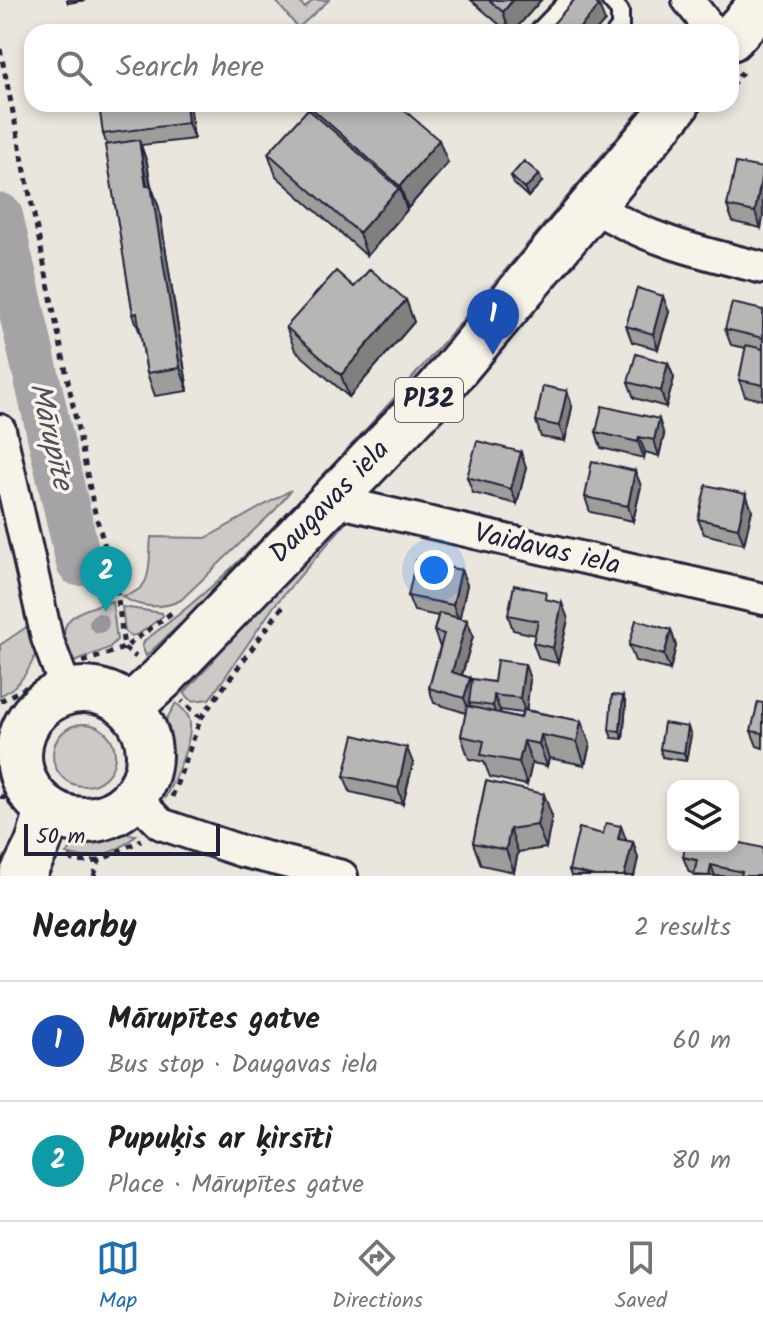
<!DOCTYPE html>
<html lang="en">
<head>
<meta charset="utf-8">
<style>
  body { margin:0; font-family:Kalam,sans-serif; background:#f2f2f2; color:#202124 }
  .controls { position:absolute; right:24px; bottom:24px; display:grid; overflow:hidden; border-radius:16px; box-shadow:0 4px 12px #0003 }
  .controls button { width:72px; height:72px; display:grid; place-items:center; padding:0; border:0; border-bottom:2px solid #e0e0e0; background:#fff; color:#202124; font:40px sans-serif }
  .scale { position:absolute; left:24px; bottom:20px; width:196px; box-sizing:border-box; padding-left:8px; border:4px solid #22223b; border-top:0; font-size:22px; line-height:28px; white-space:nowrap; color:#22223b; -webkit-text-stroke:6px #f7f3e8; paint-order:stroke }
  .you { position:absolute; left:434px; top:570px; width:28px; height:28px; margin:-20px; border:6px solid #fff; border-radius:50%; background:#1a73e8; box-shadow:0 0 0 12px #1a73e833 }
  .badge { display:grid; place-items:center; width:52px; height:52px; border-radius:50%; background:#1f6fb2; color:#fff; font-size:26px; font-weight:700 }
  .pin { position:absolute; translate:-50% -66px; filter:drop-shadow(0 2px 4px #0008) }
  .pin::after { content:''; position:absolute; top:42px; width:28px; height:24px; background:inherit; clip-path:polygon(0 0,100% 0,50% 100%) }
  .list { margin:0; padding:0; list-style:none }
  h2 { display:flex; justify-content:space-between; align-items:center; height:104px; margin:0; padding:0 32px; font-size:34px }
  h2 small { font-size:26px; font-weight:400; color:#757577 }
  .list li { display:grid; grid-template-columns:52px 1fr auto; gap:24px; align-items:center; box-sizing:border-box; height:120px; padding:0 32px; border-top:2px solid #e0e0e0 }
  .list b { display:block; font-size:30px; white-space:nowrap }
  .list p { margin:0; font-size:26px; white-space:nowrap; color:#757577 }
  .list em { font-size:26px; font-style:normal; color:#757577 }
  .icon { flex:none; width:44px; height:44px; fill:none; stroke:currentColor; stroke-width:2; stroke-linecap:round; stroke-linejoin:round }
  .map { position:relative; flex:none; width:763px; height:876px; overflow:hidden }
  .search { position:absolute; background:#fff; box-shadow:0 4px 12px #0003; left:24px; right:24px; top:24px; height:88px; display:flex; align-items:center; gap:20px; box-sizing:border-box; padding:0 28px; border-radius:24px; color:#757577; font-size:30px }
  .sheet { height:344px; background:#fff }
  nav { display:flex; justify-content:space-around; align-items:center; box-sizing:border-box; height:112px; border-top:2px solid #e0e0e0; background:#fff; font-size:22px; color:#757577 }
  nav a { display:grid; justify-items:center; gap:4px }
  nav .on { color:#1f6fb2 }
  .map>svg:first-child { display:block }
  .green { fill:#cdc9c6; stroke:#787680; stroke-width:2 }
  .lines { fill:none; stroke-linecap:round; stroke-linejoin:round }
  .river { stroke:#a6a3a6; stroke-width:46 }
  .lane-casing { stroke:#22223b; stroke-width:22 }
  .street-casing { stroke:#22223b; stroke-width:36 }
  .secondary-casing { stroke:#22223b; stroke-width:50 }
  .primary-casing { stroke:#22223b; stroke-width:50 }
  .path { stroke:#22223b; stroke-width:5; stroke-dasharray:6 6; stroke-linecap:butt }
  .lane { stroke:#f7f3e8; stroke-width:16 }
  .street { stroke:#f7f3e8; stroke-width:30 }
  .secondary { stroke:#f7f3e8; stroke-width:44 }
  .primary { stroke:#f7f3e8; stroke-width:44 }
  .tree { fill:#98969b }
  .wall { fill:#9e9d9c; stroke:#22223b; stroke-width:2; fill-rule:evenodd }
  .shaded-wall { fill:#817f7f; stroke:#22223b; stroke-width:2 }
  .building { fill:#b8b6b5; stroke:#22223b; stroke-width:2 }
  .labels { text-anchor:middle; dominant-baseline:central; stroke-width:7; stroke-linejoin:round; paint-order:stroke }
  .shield { fill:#f7f3e8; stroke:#62616f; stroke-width:2 }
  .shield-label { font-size:26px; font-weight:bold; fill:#22223b }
  .street-label { font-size:28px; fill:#22223b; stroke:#f7f3e8 }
  .water-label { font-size:30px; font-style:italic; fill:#504f60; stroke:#f7f3e8 }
</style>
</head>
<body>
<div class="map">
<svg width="763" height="876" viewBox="0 0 763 876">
  <rect width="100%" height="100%" fill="#eae6de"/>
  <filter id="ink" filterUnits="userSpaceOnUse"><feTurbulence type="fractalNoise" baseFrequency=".0125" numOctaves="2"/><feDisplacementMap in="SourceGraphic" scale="16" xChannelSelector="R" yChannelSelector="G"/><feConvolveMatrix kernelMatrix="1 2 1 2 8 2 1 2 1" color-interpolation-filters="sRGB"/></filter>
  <g filter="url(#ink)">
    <path class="green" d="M 275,0 L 298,0 L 305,8 L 313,0 L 329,0 L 298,28 Z
      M 645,104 L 655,104 L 418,382 L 183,626 L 179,625 L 146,656 L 142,646 L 145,640 C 214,591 273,528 331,467 C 441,350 542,226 645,104 Z
      M 291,490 L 275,510 L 181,600 C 163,609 139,609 122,596 C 155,590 148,565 151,537 L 206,538 Z
      M 348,520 L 274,606 L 214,693 L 209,699 L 192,701 L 184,693 L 214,660 L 212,656 L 340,522 Z
      M 112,601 L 117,640 L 109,648 L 74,662 C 48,619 77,611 112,601 Z
      M 122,607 L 162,613 L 163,616 L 139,634 L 131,636 L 125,631 Z
      M 28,626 L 37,651 C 29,671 20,686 0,696 L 0,645 Z
      M 176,703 C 181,707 186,711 189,718 C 195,738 174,780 165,798 L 161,788 L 166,720 Z
      M53 755a31 31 0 1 1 62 0a31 31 0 1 1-62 0Z
      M 119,833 L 136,835 C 119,853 90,862 66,854 L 81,840 Z"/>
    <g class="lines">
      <path class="river" d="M 0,216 L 79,563"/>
      <defs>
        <path id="lane" d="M 610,0 L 620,11 L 620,28 L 616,32
          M 538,32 L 569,0"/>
        <path id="street" d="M 688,0 L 713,32
          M 593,206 C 646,240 703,253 763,268
          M 0,430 L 47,638 L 67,692
          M 331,500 L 763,599
          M 134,797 L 161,824 L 241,851 L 342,876"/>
        <path id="secondary" d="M 22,876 L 38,844 L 48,810"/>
        <path id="primary" d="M 731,38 L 763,2
          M19 755a65 65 0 1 1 130 0a65 65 0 1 1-130 0Z
          M 129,708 L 161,679 L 437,391 L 677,104"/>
      </defs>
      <use href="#lane" class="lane-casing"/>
      <use href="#street" class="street-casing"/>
      <use href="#secondary" class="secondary-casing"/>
      <use href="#primary" class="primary-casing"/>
      <path class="path" d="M 0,49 L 95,513 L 116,583 L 124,648 L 136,657
        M 731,86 L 743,71
        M 83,662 L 124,648 L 174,611
        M 0,701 L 37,682
        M 201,718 L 283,606
        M 0,796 L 8,799 L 14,809
        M 172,797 L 201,718 L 182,701
        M 69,858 L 77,862 L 99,861
        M 94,876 L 99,861 L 141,840"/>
      <use href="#lane" class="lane"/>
      <use href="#street" class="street"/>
      <use href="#secondary" class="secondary"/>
      <use href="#primary" class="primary"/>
    </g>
    <circle class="tree" cx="99" cy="623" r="10"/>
    <path class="wall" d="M 67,0 L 86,0 L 68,3 Z
      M 471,0 L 541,0 L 513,32 L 508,32 Z
      M 309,106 L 448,163 L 408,208 L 405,205 L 407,210 L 367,256 L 276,176 L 268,153 L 311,112 Z
      M 190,110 L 194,139 L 141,145 L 147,163 L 151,185 L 159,208 L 188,391 L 155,396 L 147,373 L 141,336 L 133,314 L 107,145 L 103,134 Z
      M 763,168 L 763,217 L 761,228 L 733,222 L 727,206 Z
      M 511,176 L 542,182 L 528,197 L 514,184 Z
      M 354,287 L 406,300 L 414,322 L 349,397 L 295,350 L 286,327 Z
      M 763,310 L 763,400 L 745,396 L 739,380 L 746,348 L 731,345 L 725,329 Z
      M 669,312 L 658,349 L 632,342 L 626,326 Z
      M 668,363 L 674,378 L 666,407 L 634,398 L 628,382 Z
      M 567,391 L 572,407 L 565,441 L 541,437 L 536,421 Z
      M 596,432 L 664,435 L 659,456 L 645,452 L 644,458 L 601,448 Z
      M 526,468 L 517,504 L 473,493 L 467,477 Z
      M 635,471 L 641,486 L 633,521 L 590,512 L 585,497 Z
      M 752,510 L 744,544 L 704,534 L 698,519 Z
      M 461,570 L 467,585 L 459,618 L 467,620 L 473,636 L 462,675 L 470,678 L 472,681 L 494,682 L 530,679 L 526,710 L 581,721 L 590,744 L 585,765 L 549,758 L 547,766 L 532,763 L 527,785 L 490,777 L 484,762 L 469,759 L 461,736 L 466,713 L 434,703 L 429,688 L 440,647 L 434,631 L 438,616 L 414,611 L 408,596 ZM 500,710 L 522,713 L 521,718 L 500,713 Z
      M 549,600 L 568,619 L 558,663 L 539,659 L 533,643 L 535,635 L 513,630 L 508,615 Z
      M 671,630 L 676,646 L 670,670 L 635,661 L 629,645 Z
      M 623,696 L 626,704 L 623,739 L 612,738 L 609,730 Z
      M 763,703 L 763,748 L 757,746 L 751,731 Z
      M 691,735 L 686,761 L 662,757 L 660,749 Z
      M 413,763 L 403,804 L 350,792 L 344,776 Z
      M 486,781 L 552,816 L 546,848 L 518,852 L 514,872 L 481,865 L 473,843 Z
      M 626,841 L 633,842 L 638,858 L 634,876 L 571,876 L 569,870 Z
      M 683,857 L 763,876 L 694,876 L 694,874 L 689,872 Z"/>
    <path class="shaded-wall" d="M 513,0 L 541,0 L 513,32 L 510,32 L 503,12 Z
      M 599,6 L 605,21 L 595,32 L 576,32 Z
      M 186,104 L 188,104 L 190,110 L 194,139 L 188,123 Z
      M 139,140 L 147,163 L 153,202 L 151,185 L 159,208 L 188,391 L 180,368 Z
      M 439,140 L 448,163 L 408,208 L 400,186 Z
      M 763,172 L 763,217 L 761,228 L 755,212 Z
      M 539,174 L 542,182 L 528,197 L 525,189 Z
      M 399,188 L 407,210 L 367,256 L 359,233 Z
      M 663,296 L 669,312 L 658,349 L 653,334 Z
      M 406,300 L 414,322 L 349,397 L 341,375 Z
      M 668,363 L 674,378 L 666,407 L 661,391 Z
      M 567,391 L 572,407 L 565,441 L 559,426 Z
      M 659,419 L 664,435 L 659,456 L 654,440 Z
      M 639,437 L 645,452 L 644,458 L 638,442 Z
      M 521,452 L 526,468 L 517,504 L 511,489 Z
      M 635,471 L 641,486 L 633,521 L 628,506 Z
      M 746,494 L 752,510 L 744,544 L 738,528 Z
      M 461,570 L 467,585 L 459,621 L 453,605 Z
      M 562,603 L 568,619 L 558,663 L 553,648 Z
      M 467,620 L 473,636 L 458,688 L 452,672 Z
      M 671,630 L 676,646 L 670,670 L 664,655 Z
      M 525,664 L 530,679 L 526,714 L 520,698 Z
      M 470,678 L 476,693 L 469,703 L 471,711 L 470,714 L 464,698 Z
      M 494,695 L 500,710 L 498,722 L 493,706 Z
      M 623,696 L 626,704 L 623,739 L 620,731 Z
      M 581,721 L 590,744 L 585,765 L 577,742 Z
      M 688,727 L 691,735 L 686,761 L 684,753 Z
      M 541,735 L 549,758 L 547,766 L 539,744 Z
      M 524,741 L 532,763 L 527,785 L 519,762 Z
      M 407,748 L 413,763 L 403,804 L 398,788 Z
      M 544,794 L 552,816 L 546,848 L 537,825 Z
      M 621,826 L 627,842 L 618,839 Z
      M 510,829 L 518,852 L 514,872 L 506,850 Z
      M 633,842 L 638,858 L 634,876 L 624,876 Z
      M 711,865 L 715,876 L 709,876 Z"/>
    <path class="building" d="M 489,0 L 513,0 L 503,12 Z
      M 574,0 L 593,0 L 599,6 L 576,32 L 546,32 Z
      M 106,104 L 186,104 L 188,123 L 103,134 L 99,105 Z
      M 311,104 L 397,104 L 439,140 L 400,186 L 309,106 Z
      M 308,109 L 399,188 L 359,233 L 268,153 Z
      M 139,140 L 146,186 L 151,185 L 180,368 L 147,373 L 137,313 L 133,314 L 105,145 Z
      M 524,161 L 539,174 L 525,189 L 511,176 Z
      M 736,163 L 763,168 L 755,212 L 727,206 Z
      M 370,269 L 406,300 L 341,375 L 286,327 L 336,271 L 354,287 Z
      M 637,288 L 663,296 L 653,334 L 626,326 Z
      M 732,303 L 763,310 L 763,338 L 725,329 Z
      M 746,345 L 763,349 L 763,385 L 739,380 Z
      M 636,354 L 668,363 L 661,391 L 628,382 Z
      M 543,386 L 567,391 L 559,426 L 536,421 Z
      M 602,406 L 659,419 L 654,440 L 639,437 L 638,442 L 596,432 Z
      M 477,441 L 521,452 L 511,489 L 467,477 Z
      M 592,461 L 635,471 L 628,506 L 585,497 Z
      M 706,485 L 746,494 L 738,528 L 698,519 Z
      M 416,560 L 461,570 L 453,605 L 408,596 Z
      M 514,585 L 546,592 L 545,599 L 562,603 L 553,648 L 533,643 L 538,621 L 508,615 Z
      M 439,613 L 467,620 L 452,672 L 470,678 L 464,698 L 429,688 L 444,634 L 434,631 Z
      M 636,620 L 671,630 L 664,655 L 629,645 Z
      M 497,660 L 525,664 L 520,698 L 494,695 L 493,706 L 469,703 L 472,679 L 494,682 Z
      M 612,695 L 623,696 L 620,731 L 609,730 Z
      M 758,702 L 763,703 L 763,733 L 751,731 Z
      M 467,706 L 521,718 L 523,710 L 581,721 L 577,742 L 541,735 L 539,744 L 524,741 L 519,762 L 481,755 L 484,741 L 461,736 Z
      M 664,723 L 688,727 L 684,753 L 660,749 Z
      M 354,735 L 407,748 L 398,788 L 344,776 Z
      M 486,781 L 544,794 L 537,825 L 510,829 L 506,850 L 473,843 Z
      M 606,823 L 621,826 L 618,839 L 633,842 L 624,876 L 595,876 L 569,870 L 579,828 L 603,834 Z
      M 733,841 L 763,848 L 763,865 L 761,876 L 741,876 L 742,872 L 711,865 L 709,876 L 694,875 L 697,860 L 683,857 L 685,846 L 733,846 Z"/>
  </g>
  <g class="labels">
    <rect class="shield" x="395" y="378" width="68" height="44" rx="6"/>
    <g class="shield-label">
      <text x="429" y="400">P132</text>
    </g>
    <g class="street-label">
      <text transform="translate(330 502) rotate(-46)">Daugavas iela</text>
      <text transform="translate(547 550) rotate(13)">Vaidavas iela</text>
    </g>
    <g class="water-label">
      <text transform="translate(50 436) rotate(77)">Mārupīte</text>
    </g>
  </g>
</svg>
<div class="controls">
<button><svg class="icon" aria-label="layers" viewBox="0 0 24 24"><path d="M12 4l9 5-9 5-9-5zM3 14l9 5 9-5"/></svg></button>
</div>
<div class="scale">50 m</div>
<div class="you"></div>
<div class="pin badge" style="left:493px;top:355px;background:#1a4fb4">1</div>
<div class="pin badge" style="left:106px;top:612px;background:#0f9aa8">2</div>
<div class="search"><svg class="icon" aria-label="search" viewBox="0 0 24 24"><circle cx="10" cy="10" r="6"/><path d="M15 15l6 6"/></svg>Search here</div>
</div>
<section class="sheet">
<h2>Nearby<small>2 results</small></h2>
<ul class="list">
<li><span class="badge" style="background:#1a4fb4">1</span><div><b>Mārupītes gatve</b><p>Bus stop · Daugavas iela</p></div><em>60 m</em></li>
<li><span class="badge" style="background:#0f9aa8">2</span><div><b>Pupuķis ar ķirsīti</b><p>Place · Mārupītes gatve</p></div><em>80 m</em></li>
</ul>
</section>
<nav>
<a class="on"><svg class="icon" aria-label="map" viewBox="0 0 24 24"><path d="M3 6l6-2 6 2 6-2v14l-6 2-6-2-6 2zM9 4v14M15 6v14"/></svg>Map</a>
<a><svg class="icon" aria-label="directions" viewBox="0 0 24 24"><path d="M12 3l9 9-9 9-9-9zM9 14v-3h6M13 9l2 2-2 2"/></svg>Directions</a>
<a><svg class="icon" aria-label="saved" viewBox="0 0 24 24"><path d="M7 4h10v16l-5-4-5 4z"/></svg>Saved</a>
</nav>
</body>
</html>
